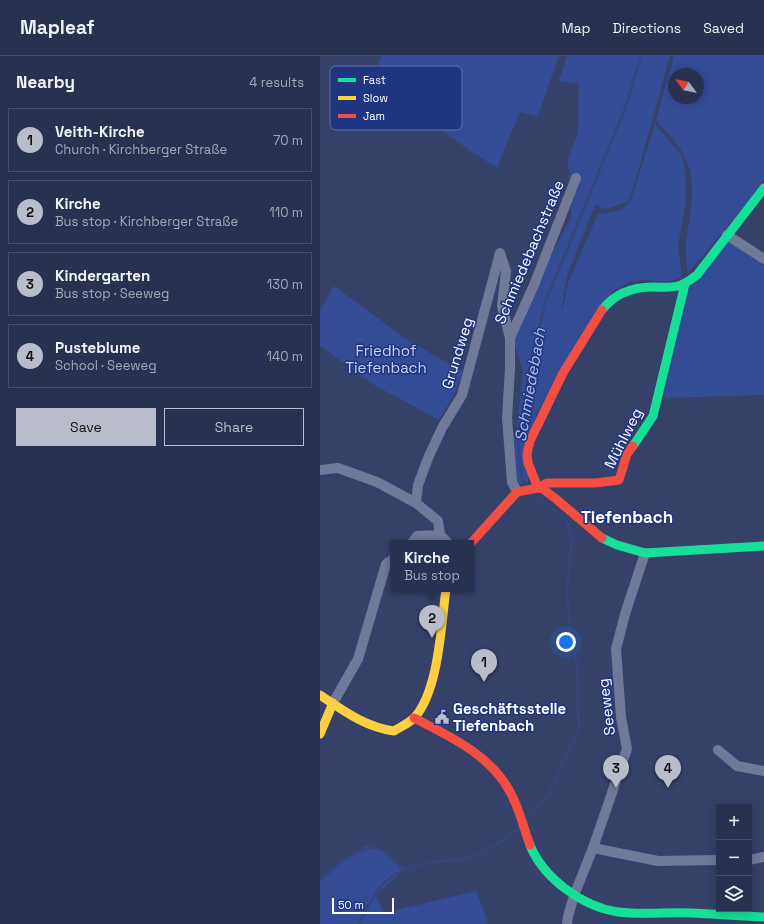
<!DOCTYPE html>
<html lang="en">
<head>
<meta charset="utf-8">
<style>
  body { margin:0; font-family:"Space Grotesk",sans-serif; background:#303956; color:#f1f3f6 }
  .controls { position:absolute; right:12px; bottom:12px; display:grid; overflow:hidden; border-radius:0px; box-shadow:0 2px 10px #0003 }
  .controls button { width:36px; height:36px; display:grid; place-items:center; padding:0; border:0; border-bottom:1px solid #444c66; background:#28314f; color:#f1f3f6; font:20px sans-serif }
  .compass { position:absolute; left:348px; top:12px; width:36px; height:36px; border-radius:50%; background:#28314f; box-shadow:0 2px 10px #0003; rotate:302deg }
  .scale { position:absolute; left:12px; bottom:10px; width:62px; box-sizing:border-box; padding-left:4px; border:2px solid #fff; border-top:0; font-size:11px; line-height:14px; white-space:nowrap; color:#fff; -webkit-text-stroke:3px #20357f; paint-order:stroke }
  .you { position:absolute; left:246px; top:586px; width:14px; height:14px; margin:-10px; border:3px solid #fff; border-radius:50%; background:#1a73e8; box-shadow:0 0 0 6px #1a73e833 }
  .badge { display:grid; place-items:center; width:26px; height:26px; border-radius:50%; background:#b9bcca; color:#111; font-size:13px; font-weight:700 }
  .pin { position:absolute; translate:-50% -33px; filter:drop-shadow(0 1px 2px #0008) }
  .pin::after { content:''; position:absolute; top:21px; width:14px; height:12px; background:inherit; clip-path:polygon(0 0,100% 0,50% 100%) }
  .popup { position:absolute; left:70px; top:484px; width:84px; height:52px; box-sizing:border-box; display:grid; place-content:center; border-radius:0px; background:#28314f; filter:drop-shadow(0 1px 3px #0005); font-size:13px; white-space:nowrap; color:#a5a9b7 }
  .popup b { font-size:15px; color:#f1f3f6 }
  .popup::after { content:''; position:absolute; left:50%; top:100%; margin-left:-8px; border:8px solid transparent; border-top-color:#28314f }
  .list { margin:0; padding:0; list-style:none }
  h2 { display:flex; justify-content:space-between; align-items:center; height:52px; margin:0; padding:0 16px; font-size:17px }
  h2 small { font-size:13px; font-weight:400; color:#a5a9b7 }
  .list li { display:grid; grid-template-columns:26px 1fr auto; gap:12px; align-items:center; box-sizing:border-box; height:64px; margin:0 8px 8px; padding:0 8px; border:1px solid #444c66; border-radius:0px }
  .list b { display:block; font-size:15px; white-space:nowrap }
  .list p { margin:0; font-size:13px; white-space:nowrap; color:#a5a9b7 }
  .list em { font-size:13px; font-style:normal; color:#a5a9b7 }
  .actions { display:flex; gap:8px; padding:12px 16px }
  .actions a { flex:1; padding:9px 0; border:1px solid #b9bcca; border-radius:0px; text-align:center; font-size:14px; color:#b9bcca }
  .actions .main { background:#b9bcca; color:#111 }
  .icon { flex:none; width:22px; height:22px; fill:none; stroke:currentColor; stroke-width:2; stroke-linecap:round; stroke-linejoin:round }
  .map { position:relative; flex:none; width:444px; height:868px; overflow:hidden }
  header { display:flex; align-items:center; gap:24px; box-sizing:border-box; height:56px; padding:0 20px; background:#28314f; border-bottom:1px solid #444c66 }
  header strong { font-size:19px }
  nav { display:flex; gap:22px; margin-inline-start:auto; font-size:14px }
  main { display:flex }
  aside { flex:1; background:#28314f }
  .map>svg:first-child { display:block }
  .green { fill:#344b96; fill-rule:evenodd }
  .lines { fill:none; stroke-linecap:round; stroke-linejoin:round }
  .stream { stroke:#35447a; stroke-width:2.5 }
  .street { stroke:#717998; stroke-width:10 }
  .fast { stroke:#16e098; stroke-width:9 }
  .slow { stroke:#ffcf43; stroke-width:9 }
  .jam { stroke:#f24e42; stroke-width:9 }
  .labels { text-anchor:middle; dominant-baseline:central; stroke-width:3; stroke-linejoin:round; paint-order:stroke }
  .street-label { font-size:15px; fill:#fff; stroke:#20357f }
  .park-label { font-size:15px; fill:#c9d3f6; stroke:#20357f }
  .poi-label { font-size:15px; font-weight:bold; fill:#fff; stroke:#20357f; text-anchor:start }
  .water-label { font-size:16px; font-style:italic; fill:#b1bfef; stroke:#20357f }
  .quarter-label { font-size:17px; font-weight:bold; fill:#fff; stroke:#20357f }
  .key { fill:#20357f; stroke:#6372a5; stroke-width:1 }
  .key-label { font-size:11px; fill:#fff }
</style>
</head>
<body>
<header>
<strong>Mapleaf</strong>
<nav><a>Map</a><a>Directions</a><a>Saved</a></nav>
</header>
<main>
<aside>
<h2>Nearby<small>4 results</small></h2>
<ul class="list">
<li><span class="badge">1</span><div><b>Veith-Kirche</b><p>Church · Kirchberger Straße</p></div><em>70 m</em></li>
<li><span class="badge">2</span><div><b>Kirche</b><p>Bus stop · Kirchberger Straße</p></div><em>110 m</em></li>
<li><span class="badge">3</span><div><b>Kindergarten</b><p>Bus stop · Seeweg</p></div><em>130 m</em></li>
<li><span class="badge">4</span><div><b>Pusteblume</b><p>School · Seeweg</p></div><em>140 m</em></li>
</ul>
<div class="actions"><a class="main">Save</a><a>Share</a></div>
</aside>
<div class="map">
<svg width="444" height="868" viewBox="0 0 444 868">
  <rect width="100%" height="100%" fill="#364169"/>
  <path class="green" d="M 61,0 L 239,0 L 218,60 L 200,56 L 177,112 L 149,94 L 53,23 Z
    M 247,0 L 350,0 L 315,126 L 308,146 L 286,153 L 275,149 L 247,220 L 241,254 L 243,252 L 248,227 L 278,158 C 293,157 301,156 311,144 L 335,68 L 362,100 L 365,115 L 366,145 L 358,190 L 362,220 C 350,229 335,224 321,224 C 311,224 303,230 294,234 L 216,358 L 208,426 L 198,429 L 191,405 L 191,376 L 197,374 L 203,315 L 193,284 L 218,224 L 251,161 L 248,103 L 258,76 L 259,28 L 239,25 Z
    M 354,0 L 444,0 L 444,124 L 405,174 L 368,217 C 367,207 365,196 366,186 C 370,157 379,126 363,98 C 357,86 345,75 336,64 ZM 354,18 L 378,18 L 378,42 L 354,42 Z
    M 408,186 L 411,187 L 444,210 L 444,339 L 345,342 L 344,337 L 364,240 Z
    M 14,230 L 86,283 L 143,316 L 133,341 L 119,364 L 56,330 L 0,290 L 0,254 Z
    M 47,789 L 61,793 L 85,813 L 56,839 L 64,857 L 156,835 L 168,866 L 165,868 L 0,868 L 0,823 L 22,804 Z"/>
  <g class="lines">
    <path class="stream" d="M 206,430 L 201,419 L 198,386 L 209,313 L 225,247 L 306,50 L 321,0
      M 206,765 L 229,738 L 259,672 L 257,609 L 250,574 L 247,535 L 252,481 L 246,463 L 227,448 L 210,439
      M 0,824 C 14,813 43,783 62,794 C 69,798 76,807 82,813
      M 39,868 C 57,829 70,812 114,806 C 124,804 134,805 145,803 C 166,798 183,784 200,771"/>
    <path class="street" d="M 407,179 L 444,203
      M 180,197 L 186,215 L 182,250 L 190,282
      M 0,414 L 18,412 L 57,426 L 96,447
      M 197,436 L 192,426 L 187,362 L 190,313 L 190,282 L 214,229 L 256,122
      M 120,479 L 118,465 L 96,447 L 98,429 L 108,402 L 122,372 L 142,339 L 180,197
      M 92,487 L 97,480 L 120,479 L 128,487
      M 13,647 L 38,603 L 66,508 L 73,503
      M 398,694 L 417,710 L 444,715
      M 273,792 L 338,805 L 399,804
      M 429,804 L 444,801
      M 247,868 L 248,860 L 255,837 L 273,792 L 307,693 L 301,661 L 296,593 L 305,558 L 325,497"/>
    <path class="fast" d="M 282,254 C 295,237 312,231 333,231 C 342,231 350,232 358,230 C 366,228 371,223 377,219 L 444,132
      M 313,390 L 333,360 L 365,228
      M 282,482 L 297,489 L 325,497 L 444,490
      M 210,789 C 223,822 263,851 298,856 C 322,859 347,856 371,857 C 395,858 420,860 444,861"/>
    <path class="slow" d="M 0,639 C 24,655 45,671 74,675 C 80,671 90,667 95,661 C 119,633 121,569 126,533
      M 0,678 L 13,647"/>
    <path class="jam" d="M 282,254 L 243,317 L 210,385 L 207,398 L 208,407 L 218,432 L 227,427 L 275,427 L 299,424 L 307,398 L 313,390
      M 151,487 L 197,436 L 218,432 L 223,433 L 236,443 L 282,482
      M 94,662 C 129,680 169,698 189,734 C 199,751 203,770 210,789"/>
  </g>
  <defs>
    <symbol id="civic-bare" viewBox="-9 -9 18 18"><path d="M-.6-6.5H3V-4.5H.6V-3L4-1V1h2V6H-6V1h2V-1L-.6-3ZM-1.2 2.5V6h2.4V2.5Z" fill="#b9bcca" stroke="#20357f" stroke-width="2.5" paint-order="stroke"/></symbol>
  </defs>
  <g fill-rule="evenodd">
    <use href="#civic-bare" x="112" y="651" width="20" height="20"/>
  </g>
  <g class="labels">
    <g class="street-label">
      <text transform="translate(209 196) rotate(-67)">Schmiedebachstraße</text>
      <text transform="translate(137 297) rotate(-73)">Grundweg</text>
      <text transform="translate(303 382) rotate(-63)">Mühlweg</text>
      <text transform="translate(286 651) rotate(-97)">Seeweg</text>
    </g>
    <g class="park-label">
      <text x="66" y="294">Friedhof<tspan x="66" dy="17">Tiefenbach</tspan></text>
    </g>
    <g class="poi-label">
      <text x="133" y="652">Geschäftsstelle<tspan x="133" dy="17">Tiefenbach</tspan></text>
    </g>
    <g class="water-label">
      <text transform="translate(210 329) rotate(-80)">Schmiedebach</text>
    </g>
    <g class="quarter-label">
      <text x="307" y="461">Tiefenbach</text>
    </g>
  </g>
  <rect x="10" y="10" width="132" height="64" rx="6" class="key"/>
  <rect x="18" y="22" width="18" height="4" fill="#16e098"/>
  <rect x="18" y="40" width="18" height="4" fill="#ffcf43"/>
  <rect x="18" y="58" width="18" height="4" fill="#f24e42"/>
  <g class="key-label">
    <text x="43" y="28">Fast</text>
    <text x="43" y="46">Slow</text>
    <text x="43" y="64">Jam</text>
  </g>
</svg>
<div class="controls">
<button>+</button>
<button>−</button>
<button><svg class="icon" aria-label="layers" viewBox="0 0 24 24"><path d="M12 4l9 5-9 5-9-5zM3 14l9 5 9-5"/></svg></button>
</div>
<svg class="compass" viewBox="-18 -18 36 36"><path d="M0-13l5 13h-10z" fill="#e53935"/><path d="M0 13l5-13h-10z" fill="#a5a9b7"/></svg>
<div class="scale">50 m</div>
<div class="you"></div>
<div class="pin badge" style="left:164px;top:626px">1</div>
<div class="pin badge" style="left:112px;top:582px">2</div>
<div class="popup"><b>Kirche</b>Bus stop</div>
<div class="pin badge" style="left:296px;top:732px">3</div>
<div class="pin badge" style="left:348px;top:732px">4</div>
</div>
</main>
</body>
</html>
